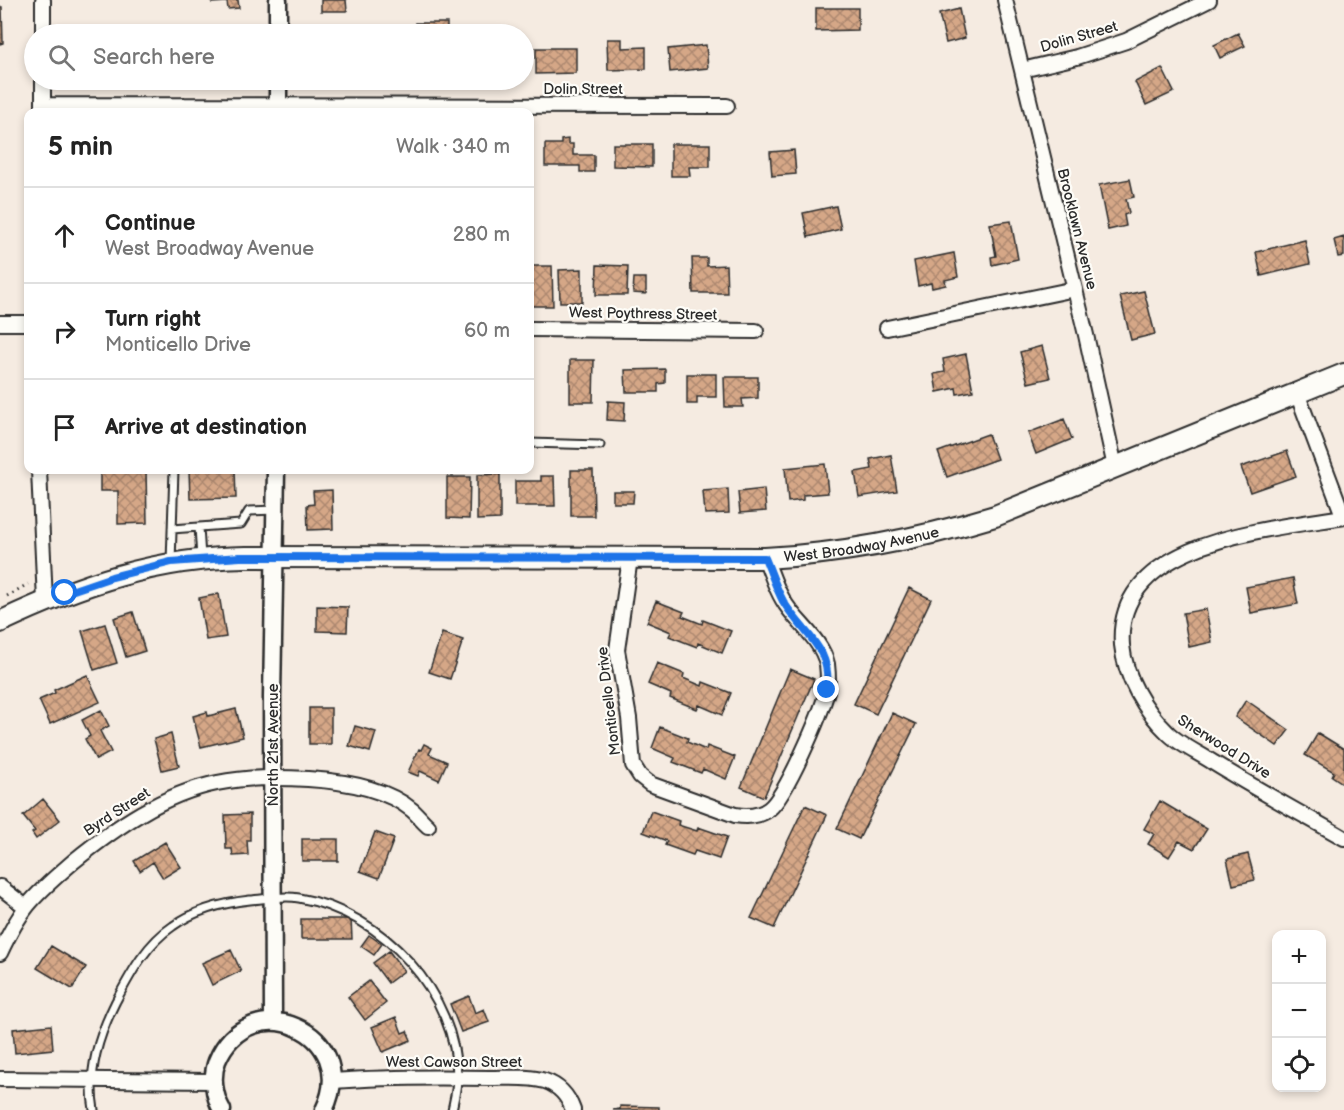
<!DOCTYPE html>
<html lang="en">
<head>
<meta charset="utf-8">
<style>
  body { margin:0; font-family:"Balsamiq Sans",sans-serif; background:#f2f2f2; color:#222 }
  .controls { position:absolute; right:18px; bottom:18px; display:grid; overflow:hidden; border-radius:12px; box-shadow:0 3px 9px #0003 }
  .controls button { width:54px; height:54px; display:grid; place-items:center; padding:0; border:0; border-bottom:2px solid #e0e0e0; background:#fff; color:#222; font:30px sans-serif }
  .stop { position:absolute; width:18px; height:18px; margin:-14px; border:4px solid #1a73e8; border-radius:50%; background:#fff }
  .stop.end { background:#1a73e8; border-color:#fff; box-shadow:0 2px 6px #0008 }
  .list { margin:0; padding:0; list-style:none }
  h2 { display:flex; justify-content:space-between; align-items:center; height:78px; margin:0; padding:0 24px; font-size:26px }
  h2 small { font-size:20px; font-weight:400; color:#767676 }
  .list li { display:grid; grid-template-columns:39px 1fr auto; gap:18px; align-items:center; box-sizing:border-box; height:96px; padding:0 24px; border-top:2px solid #e0e0e0 }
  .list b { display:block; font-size:22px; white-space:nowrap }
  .list p { margin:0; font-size:20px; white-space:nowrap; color:#767676 }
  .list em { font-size:20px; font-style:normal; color:#767676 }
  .icon { flex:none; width:33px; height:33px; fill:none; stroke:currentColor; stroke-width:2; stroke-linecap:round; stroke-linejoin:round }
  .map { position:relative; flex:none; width:1344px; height:1110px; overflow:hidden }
  .search { position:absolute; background:#fff; box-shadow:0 3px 9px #0003; left:24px; top:24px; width:510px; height:66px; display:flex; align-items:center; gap:15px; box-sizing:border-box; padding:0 21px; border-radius:33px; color:#767676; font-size:22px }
  .panel { position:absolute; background:#fff; box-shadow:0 3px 9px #0003; left:24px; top:108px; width:510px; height:366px; border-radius:12px }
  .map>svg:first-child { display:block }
  .building { fill:url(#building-cross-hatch); stroke:#2b2b2b; stroke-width:1.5 }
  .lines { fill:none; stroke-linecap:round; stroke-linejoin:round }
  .service-casing { stroke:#2b2b2b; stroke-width:11 }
  .minor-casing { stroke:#2b2b2b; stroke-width:18 }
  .tertiary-casing { stroke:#2b2b2b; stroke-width:21 }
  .secondary-casing { stroke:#2b2b2b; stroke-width:24 }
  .path { stroke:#2b2b2b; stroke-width:3; stroke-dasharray:1.5 4.5; stroke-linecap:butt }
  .service { stroke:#fdfcf7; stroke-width:7 }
  .minor { stroke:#fdfcf7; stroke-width:14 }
  .tertiary { stroke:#fdfcf7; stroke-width:16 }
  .secondary { stroke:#fdfcf7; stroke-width:20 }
  .route { stroke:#1a73e8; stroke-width:8 }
  .labels { text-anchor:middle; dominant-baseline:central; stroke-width:4.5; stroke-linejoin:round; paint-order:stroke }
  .street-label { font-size:15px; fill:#2b2b2b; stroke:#fdfcf7 }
</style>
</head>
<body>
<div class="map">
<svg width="1344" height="1110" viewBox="0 0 1344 1110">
  <defs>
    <pattern id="building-cross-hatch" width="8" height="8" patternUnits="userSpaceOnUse" patternTransform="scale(1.5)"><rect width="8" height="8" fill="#d5a787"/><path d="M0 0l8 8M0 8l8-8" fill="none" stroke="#ad886f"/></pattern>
  </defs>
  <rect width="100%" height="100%" fill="#f5ebe1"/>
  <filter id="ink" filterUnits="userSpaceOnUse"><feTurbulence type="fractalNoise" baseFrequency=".0167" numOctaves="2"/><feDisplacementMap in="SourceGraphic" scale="12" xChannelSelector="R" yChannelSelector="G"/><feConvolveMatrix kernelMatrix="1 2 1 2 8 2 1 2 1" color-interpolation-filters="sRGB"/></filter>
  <g filter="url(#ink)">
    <path class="building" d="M 212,0 L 238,0 L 239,8 L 228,9 L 227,2 L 212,3 Z
      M 321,0 L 346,0 L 347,11 L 321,11 Z
      M 0,7 L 2,7 L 3,43 L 0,44 Z
      M 816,8 L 858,8 L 858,30 L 816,31 Z
      M 959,9 L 965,38 L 946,43 L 939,14 Z
      M 415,23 L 447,23 L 447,34 L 415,34 Z
      M 369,29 L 390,29 L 390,34 L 369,34 Z
      M 122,32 L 149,32 L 149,34 L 122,34 Z
      M 1238,33 L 1245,46 L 1220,58 L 1214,45 Z
      M 607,39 L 622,39 L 622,48 L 646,47 L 646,69 L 608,70 Z
      M 706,45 L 708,68 L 670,72 L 668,49 Z
      M 536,48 L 576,48 L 576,73 L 536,74 Z
      M 1162,68 L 1174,92 L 1146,105 L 1135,82 Z
      M 568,139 L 568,144 L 573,144 L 573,155 L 594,155 L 594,172 L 580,172 L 580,166 L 545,166 L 545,144 L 561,144 L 561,140 Z
      M 613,144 L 652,144 L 652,167 L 613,166 Z
      M 671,144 L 710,144 L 710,167 L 689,167 L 690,176 L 671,176 Z
      M 794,150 L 796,174 L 772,176 L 770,152 Z
      M 1130,179 L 1134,197 L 1126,199 L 1129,213 L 1124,215 L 1126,226 L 1108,230 L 1099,185 Z
      M 836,206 L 841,229 L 808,237 L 803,213 Z
      M 1011,221 L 1018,259 L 992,265 L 991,257 L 996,256 L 990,224 Z
      M 1344,237 L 1344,256 L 1338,257 L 1334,240 Z
      M 1305,240 L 1310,264 L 1261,276 L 1256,252 Z
      M 954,253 L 958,277 L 945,280 L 946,285 L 932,288 L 931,283 L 918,286 L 914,261 Z
      M 692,258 L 707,258 L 707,266 L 726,265 L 727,293 L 693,293 Z
      M 597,265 L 628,266 L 627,295 L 596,295 Z
      M 532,266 L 552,266 L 553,306 L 532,306 Z
      M 582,269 L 582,302 L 560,302 L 559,270 Z
      M 634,278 L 646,278 L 646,294 L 633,293 Z
      M 1144,291 L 1155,334 L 1131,340 L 1120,296 Z
      M 1042,346 L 1050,378 L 1028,383 L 1020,352 Z
      M 966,354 L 973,391 L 957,394 L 956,388 L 937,392 L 934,374 L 945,372 L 943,359 Z
      M 570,360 L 594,360 L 593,402 L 570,402 Z
      M 665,369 L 665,383 L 658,384 L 658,392 L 626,392 L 625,370 Z
      M 687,374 L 716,374 L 716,397 L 697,397 L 697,404 L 687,404 Z
      M 724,377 L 758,377 L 758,398 L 742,399 L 743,407 L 725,407 Z
      M 608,401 L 625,402 L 624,421 L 607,420 Z
      M 1064,419 L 1072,439 L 1036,454 L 1028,433 Z
      M 988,434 L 997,459 L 947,477 L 938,452 Z
      M 1287,451 L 1296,476 L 1250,492 L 1241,467 Z
      M 891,455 L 897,491 L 859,497 L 855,472 L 872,469 L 870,459 Z
      M 825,464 L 828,493 L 803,495 L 803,500 L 788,502 L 785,468 Z
      M 100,470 L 146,470 L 147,523 L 118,524 L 118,491 L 100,491 Z
      M 189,470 L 235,470 L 236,498 L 190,499 Z
      M 571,470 L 593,470 L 594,516 L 571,516 Z
      M 500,474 L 500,519 L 477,520 L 477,475 Z
      M 541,476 L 554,476 L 555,506 L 515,506 L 515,481 L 541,481 Z
      M 447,477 L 470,477 L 469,519 L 447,518 Z
      M 728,489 L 729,513 L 705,514 L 703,491 Z
      M 764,489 L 766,511 L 740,513 L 738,492 Z
      M 332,490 L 333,529 L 308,530 L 307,505 L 314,504 L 313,491 Z
      M 613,491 L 634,491 L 633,503 L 613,503 Z
      M 1293,578 L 1298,604 L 1251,613 L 1246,587 Z
      M 909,588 L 931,599 L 876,714 L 854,704 Z
      M 219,594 L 226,637 L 206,640 L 199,598 Z
      M 656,601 L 684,612 L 682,616 L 702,624 L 703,620 L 731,631 L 722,653 L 698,643 L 697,647 L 669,636 L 671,632 L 647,622 Z
      M 317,606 L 348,607 L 347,632 L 317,631 Z
      M 1206,609 L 1212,642 L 1189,647 L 1183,613 Z
      M 133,612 L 145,651 L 126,657 L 114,618 Z
      M 105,624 L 117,663 L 94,670 L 82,631 Z
      M 442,633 L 463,640 L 450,679 L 429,672 Z
      M 657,663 L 684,674 L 683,678 L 702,686 L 703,682 L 731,693 L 722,715 L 699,705 L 697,709 L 670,698 L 671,694 L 648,684 Z
      M 790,669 L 814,679 L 764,797 L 741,787 Z
      M 87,675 L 100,702 L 50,724 L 39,700 L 55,693 L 54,690 Z
      M 1246,700 L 1289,730 L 1277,746 L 1235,717 Z
      M 309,708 L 331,708 L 331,744 L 309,744 Z
      M 236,709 L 243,737 L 201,747 L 193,716 L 207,712 L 208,716 Z
      M 101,710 L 109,726 L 100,731 L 111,752 L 96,760 L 85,739 L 90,736 L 82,720 Z
      M 892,713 L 916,724 L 859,839 L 837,829 Z
      M 355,726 L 376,732 L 370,752 L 349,746 Z
      M 660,727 L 688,738 L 687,742 L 706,750 L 707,746 L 735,757 L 726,779 L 703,769 L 701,773 L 673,762 L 675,758 L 652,748 Z
      M 1318,733 L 1344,749 L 1344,784 L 1332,776 L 1334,772 L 1305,755 Z
      M 171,734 L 179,766 L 162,770 L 154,739 Z
      M 424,744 L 432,748 L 429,754 L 447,762 L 439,780 L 420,771 L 418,776 L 408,772 L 419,749 L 421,750 Z
      M 43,799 L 60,820 L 36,839 L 32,833 L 35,831 L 23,816 Z
      M 1160,801 L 1207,829 L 1194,849 L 1179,841 L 1169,857 L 1148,844 L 1154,834 L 1144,829 Z
      M 805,805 L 827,815 L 774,928 L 751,918 Z
      M 651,811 L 679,821 L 678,825 L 697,831 L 698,827 L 727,837 L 719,859 L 695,851 L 693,855 L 665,845 L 667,841 L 643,832 Z
      M 250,814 L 250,840 L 247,840 L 248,855 L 233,856 L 232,849 L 226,849 L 225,815 Z
      M 375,832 L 394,839 L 379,878 L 360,871 Z
      M 302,839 L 338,839 L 338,861 L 302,861 Z
      M 165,842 L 181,867 L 163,878 L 153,862 L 140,871 L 134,861 Z
      M 1248,854 L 1255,880 L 1233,885 L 1227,859 Z
      M 301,919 L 351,919 L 352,939 L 301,939 Z
      M 369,935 L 382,944 L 374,955 L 361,946 Z
      M 51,946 L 86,967 L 72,989 L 37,968 Z
      M 231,950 L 241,971 L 212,985 L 202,963 Z
      M 389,951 L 404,971 L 388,983 L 373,963 Z
      M 369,981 L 386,1003 L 365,1020 L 348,997 Z
      M 469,996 L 475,1013 L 484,1009 L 489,1022 L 461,1032 L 450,1004 Z
      M 396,1017 L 402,1033 L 407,1031 L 411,1040 L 383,1052 L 372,1027 Z
      M 51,1025 L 53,1049 L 15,1053 L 13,1029 Z
      M 620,1106 L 659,1107 L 659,1110 L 613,1110 L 620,1109 Z"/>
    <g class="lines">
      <defs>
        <path id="service" d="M 530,443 L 600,445
          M 172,529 L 199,527
          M 201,558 L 199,527 L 241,524 L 249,511 L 275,510
          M 171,562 L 174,470
          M 94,1110 C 87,1071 99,1035 116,1001 C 131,973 146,944 173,926 C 195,910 223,903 250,900 C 265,899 283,895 299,898 C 382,912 458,994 457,1079 C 457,1089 454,1100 452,1110"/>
        <path id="minor" d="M 43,0 L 43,34
          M 1005,0 L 1086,335 L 1115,467
          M 1022,70 L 1077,57 L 1126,41 L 1209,0
          M 43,80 L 43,112
          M 43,105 L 727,106
          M 0,323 L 28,323
          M 887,328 L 1075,289
          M 530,329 L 756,331
          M 1297,393 L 1341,510 L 1344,515
          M 39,470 L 45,601
          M 1344,517 C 1271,529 1114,540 1122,645 C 1125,677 1145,711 1168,733 C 1180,745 1199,753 1214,763 C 1256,789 1300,813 1344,838
          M 630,558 L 617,650 L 629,718 L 633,765 L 640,776 L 650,784 L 735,815 C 747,817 759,817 769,809 C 786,796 821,714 827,691 C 829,682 828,673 827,664 C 821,638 795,622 783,600 C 775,587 771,572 765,558
          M 0,887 L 26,907
          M 0,953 C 8,936 16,920 28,905 C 41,889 58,875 74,861 C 116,827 163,794 217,783 C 247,777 277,777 308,779 C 341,781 386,788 412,810 C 418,815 422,821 428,826
          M 0,1079 L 214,1081
          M 333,1081 C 385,1077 438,1077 490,1078 C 508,1078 529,1076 545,1081 C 560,1086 568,1096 573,1110"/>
        <path id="tertiary" d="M 278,34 L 278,0
          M 278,112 L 278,80
          M 273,1021 L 272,697 L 276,470
          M 222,1110 C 214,1096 211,1077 217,1061 C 249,984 362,1032 324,1110"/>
        <g id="secondary">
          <path id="s1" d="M 0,622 C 80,584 157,558 246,557 L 765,558 C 843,554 919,539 995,516 L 1344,374"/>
        </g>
      </defs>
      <use href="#service" class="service-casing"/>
      <use href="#minor" class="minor-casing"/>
      <use href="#tertiary" class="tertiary-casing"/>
      <use href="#secondary" class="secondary-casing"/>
      <path class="path" d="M 7,596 L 28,584"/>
      <use href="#service" class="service"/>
      <use href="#minor" class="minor"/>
      <use href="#tertiary" class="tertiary"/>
      <use href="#secondary" class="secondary"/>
    </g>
  </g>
  <g class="lines" filter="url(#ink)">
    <path class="route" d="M 65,593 L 112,577 L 171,562 L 240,557 L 765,558 C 771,572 776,588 783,601 C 803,635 832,646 827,690"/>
  </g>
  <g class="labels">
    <g class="street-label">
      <text transform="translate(1079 37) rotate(-16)">Dolin Street</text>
      <text x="583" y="89">Dolin Street</text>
      <text transform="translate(1077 229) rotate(76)">Brooklawn Avenue</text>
      <text transform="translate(643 314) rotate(1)">West Poythress Street</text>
      <text stroke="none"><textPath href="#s1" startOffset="873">West Broadway Avenue</textPath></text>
      <text transform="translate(609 701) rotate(-97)">Monticello Drive</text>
      <text transform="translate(273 745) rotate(-90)">North 21st Avenue</text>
      <text transform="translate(1224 747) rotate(32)">Sherwood Drive</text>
      <text transform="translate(117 812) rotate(-33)">Byrd Street</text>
      <text x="454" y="1062">West Cawson Street</text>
    </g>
  </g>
</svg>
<div class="controls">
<button>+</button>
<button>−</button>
<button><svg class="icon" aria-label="locate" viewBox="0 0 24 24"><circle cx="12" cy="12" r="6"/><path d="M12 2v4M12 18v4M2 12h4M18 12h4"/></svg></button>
</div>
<div class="stop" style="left:65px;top:593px"></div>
<div class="stop end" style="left:827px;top:690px"></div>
<div class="search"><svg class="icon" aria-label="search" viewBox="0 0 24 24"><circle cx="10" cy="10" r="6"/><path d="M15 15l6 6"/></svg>Search here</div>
<section class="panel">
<h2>5 min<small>Walk · 340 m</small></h2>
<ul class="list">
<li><svg class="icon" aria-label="ahead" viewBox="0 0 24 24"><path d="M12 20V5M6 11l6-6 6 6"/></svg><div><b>Continue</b><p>West Broadway Avenue</p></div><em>280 m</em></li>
<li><svg class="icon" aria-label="right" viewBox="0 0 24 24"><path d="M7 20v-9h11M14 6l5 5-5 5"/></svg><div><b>Turn right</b><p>Monticello Drive</p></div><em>60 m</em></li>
<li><svg class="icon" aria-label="arrive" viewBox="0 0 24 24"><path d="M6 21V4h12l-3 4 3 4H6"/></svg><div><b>Arrive at destination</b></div></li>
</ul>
</section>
</div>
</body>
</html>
